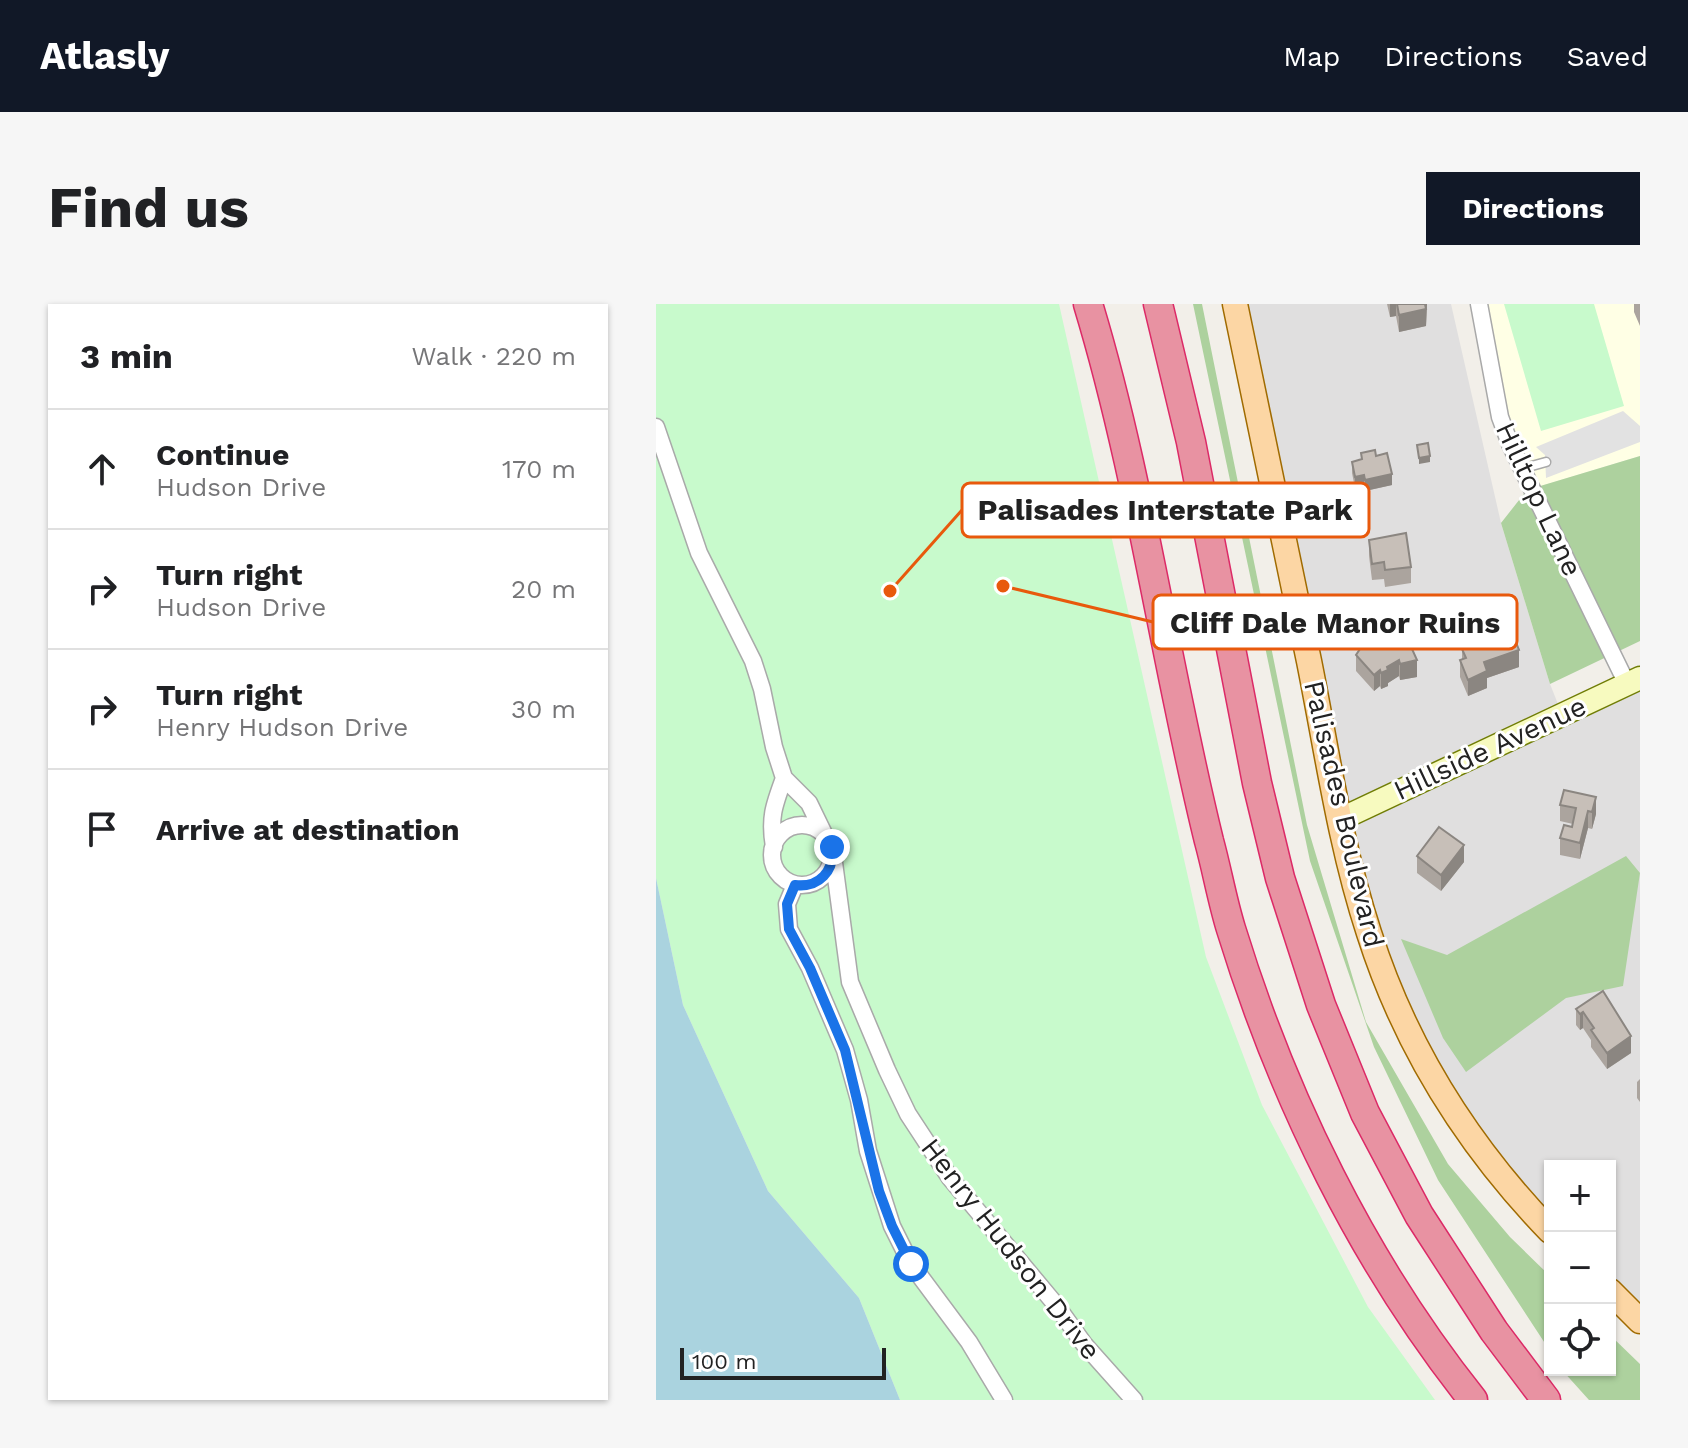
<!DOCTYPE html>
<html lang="en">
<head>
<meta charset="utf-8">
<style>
  body { margin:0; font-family:"Work Sans",sans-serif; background:#f6f6f6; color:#202124 }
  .controls { position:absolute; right:24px; bottom:24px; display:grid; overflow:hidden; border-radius:0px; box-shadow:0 2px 6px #0004 }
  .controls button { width:72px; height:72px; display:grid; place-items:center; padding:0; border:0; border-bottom:2px solid #e0e0e0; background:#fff; color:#202124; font:40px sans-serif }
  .scale { position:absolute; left:24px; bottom:20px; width:206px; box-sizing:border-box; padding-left:8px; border:4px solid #222; border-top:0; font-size:22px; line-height:28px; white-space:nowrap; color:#222; -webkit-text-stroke:6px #fff; paint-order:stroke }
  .stop { position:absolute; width:24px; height:24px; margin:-18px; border:6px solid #1a73e8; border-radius:50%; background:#fff }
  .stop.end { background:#1a73e8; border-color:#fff; box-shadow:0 2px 8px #0008 }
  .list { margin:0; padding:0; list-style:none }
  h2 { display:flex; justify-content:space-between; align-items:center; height:104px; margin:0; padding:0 32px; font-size:34px }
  h2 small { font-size:26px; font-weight:400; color:#757577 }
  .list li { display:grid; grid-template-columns:52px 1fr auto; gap:24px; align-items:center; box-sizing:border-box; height:120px; padding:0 32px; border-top:2px solid #e0e0e0 }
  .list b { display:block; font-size:30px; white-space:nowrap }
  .list p { margin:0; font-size:26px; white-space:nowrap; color:#757577 }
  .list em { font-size:26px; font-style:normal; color:#757577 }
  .icon { flex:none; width:44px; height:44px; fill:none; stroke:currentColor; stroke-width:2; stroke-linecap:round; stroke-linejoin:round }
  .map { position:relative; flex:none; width:984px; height:1096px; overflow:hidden; border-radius:0px }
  header { display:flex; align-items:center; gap:48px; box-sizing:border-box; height:112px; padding:0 40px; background:#111827; color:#fff }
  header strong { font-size:38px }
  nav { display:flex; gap:44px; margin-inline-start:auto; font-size:28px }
  .intro { display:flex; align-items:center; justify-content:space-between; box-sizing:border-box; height:192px; padding:0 48px }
  h1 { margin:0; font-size:56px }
  .button { padding:20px 36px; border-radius:0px; background:#111827; color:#fff; font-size:28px; font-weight:700 }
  main { display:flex; gap:48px; padding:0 48px }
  aside { flex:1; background:#fff; border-radius:0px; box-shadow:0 2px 6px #0004 }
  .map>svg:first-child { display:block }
  .residential { fill:#e0dfdf }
  .education { fill:#ffffe5 }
  .forest { fill:#add19e }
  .park { fill:#c8facc }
  .parking { fill:#e2e2e2 }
  .water { fill:#aad3df }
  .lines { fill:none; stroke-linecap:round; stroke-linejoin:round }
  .service-casing { stroke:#a9a9a9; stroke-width:11 }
  .minor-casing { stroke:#a9a9a9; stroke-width:19 }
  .secondary-casing { stroke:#707d05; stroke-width:25 }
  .primary-casing { stroke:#a06b00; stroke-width:27 }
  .motorway-casing { stroke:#dc2a67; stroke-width:31 }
  .service { stroke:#fff; stroke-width:8 }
  .minor { stroke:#fff; stroke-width:16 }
  .secondary { stroke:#f7fabf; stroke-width:22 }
  .primary { stroke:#fcd6a4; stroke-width:24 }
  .motorway { stroke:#e892a2; stroke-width:28 }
  .wall { fill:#aba49e }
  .shaded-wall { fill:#8b8681 }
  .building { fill:#c7bfb8; stroke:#8b8681; stroke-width:2 }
  .route { stroke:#1a73e8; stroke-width:10 }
  .labels { text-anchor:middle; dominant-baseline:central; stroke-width:6; stroke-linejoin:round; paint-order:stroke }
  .street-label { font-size:28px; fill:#222; stroke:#fff }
  .leader { fill:none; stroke:#e8590c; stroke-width:3 }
  .callout-dot { fill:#e8590c; stroke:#fff; stroke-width:3 }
  .callout { fill:#fff; stroke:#e8590c; stroke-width:3 }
  .callout-label { font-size:30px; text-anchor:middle; font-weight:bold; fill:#222 }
</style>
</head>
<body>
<header>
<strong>Atlasly</strong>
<nav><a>Map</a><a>Directions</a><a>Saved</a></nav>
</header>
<div class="intro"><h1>Find us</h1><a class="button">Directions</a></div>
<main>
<aside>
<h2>3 min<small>Walk · 220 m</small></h2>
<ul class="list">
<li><svg class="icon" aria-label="ahead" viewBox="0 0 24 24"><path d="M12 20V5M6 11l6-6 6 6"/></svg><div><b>Continue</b><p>Hudson Drive</p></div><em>170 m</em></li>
<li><svg class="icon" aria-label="right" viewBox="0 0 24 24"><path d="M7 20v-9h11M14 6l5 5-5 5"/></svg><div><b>Turn right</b><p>Hudson Drive</p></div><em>20 m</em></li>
<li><svg class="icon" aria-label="right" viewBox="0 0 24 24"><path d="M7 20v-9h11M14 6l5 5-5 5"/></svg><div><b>Turn right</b><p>Henry Hudson Drive</p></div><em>30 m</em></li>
<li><svg class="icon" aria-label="arrive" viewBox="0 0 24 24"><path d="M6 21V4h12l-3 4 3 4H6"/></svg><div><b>Arrive at destination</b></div></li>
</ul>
</aside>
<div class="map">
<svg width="984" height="1096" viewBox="0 0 984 1096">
  <rect width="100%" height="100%" fill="#f2efe9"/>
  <path class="residential" d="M 579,0 L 795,0 L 845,219 L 894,380 L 906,410 L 984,374 L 984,1017 L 954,987 L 954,862 L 894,862 L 894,927 L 868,899 L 728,671 Z"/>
  <path class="education" d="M 823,0 L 984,0 L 984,152 L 875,185 L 865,165 Z"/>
  <path class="forest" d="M 537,0 L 546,0 L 651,521 L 710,718 L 792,860 L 854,933 L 894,972 L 894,1047 L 782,876 L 718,743 L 654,557 Z
    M 984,152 L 984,337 L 894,380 L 845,219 L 871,186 Z
    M 970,552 L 984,569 L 967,682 L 910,694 L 810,768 L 787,734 L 745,635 L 791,651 Z
    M 954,1031 L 984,1060 L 984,1096 L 933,1096 L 906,1066 L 954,1066 Z"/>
  <path class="park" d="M 0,0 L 403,0 L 550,653 L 606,801 L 712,1003 L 779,1096 L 244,1096 L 203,994 L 112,887 L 27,701 L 0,574 Z
    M 848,0 L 938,0 L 968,102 L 885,127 Z"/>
  <path class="parking" d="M 967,107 L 984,122 L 984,138 L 890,174 L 889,151 L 880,143 Z"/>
  <path class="water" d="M 0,574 L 27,701 L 112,887 L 203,994 L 244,1096 L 0,1096 Z"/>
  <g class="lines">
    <defs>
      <path id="service" d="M 865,165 L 890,158"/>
      <path id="minor" d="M 823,0 L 844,113 L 854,140 L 971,380
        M 0,123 L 43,249 L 97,357 L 106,385 L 118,443 L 128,474 L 153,499 L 168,530
        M116 551a30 30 0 1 1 60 0a30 30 0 1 1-60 0Z
        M 118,543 C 113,514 118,501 128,474
        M 177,551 L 194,678 L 231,766 L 252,810 L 294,874 L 400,1001 L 428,1040 L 478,1096
        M 139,581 L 131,600 L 133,625 L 154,664 L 189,746 L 203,796 L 212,847 L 236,922 L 255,960 L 313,1038 L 348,1096"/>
      <path id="secondary" d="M 685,515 L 984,374"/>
      <path id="primary" d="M 579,0 C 604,119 629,238 653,357 C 671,447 684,541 713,629 C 749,742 812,842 894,927
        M 954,987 L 984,1017"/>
      <path id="motorway" d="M 432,0 C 485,175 509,359 553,537 C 561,566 566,596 575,625 C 627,794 707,958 817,1096
        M 502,0 L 535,138 L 601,479 L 624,574 L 665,701 L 709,809 L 763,911 L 838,1027 L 890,1096"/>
    </defs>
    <use href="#service" class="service-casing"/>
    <use href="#minor" class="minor-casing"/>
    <use href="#secondary" class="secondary-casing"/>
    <use href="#primary" class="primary-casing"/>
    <use href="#motorway" class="motorway-casing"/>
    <use href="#service" class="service"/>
    <use href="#minor" class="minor"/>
    <use href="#secondary" class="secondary"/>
    <use href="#primary" class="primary"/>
    <use href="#motorway" class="motorway"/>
  </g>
  <path class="wall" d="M 731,0 L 771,0 L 770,22 L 743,28 L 740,12 L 734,13 Z
    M 978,0 L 984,0 L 984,22 L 978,8 Z
    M 705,149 L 720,152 L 736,181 L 709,187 L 708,182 L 699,184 L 696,169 L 696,158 L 705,156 Z
    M 713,236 L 755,263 L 755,279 L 729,283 L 728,275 L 716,276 L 713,252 Z
    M 832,326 L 863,363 L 831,374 L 831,384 L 812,392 L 804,373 L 804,356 L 806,355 L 806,345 L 832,335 Z
    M 720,330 L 761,373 L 744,376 L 743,372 L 732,379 L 732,382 L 725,385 L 724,382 L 718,387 L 700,367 L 700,351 L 702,347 L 702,341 Z
    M 908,486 L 940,510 L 936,525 L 932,524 L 924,555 L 904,551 L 904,534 L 916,523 L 917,520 L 904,517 L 904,501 Z
    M 761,552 L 808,558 L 785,587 L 761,569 Z
    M 947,687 L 975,749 L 951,765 L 935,743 L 935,736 L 927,724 L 924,726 L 920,721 L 920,705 Z
    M 984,775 L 984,798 L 981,794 L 981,778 Z"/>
  <path class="shaded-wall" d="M 734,0 L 740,0 L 740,12 L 734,13 Z
    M 767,0 L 771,0 L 770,22 L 743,28 L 743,11 Z
    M 774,152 L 774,158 L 763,160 L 763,154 Z
    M 736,170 L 736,181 L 709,187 L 709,176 Z
    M 708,171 L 708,182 L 699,184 L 699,173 Z
    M 863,346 L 863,363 L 831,374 L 831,384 L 812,392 L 812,376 L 828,358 Z
    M 743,356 L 743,372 L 732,379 L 732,382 L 725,385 L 725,369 L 731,363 Z
    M 761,356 L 761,373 L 744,376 L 744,360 Z
    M 724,366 L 724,382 L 718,387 L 718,371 Z
    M 940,493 L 940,510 L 936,525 L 936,508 Z
    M 932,507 L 932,524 L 924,555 L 924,539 Z
    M 808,541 L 808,558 L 785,587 L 785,571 Z
    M 927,708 L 927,724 L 924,726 L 924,710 Z
    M 975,732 L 975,749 L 951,765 L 951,749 Z"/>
  <path class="building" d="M 741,0 L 769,0 L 770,5 L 743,11 Z
    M 772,139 L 774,152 L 763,154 L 761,141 Z
    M 719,146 L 720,152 L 731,149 L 736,170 L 709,176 L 708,171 L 699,173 L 696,158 L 706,155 L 705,149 Z
    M 750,229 L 755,263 L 729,266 L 728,258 L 716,260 L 713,236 Z
    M 851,316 L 863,346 L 828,358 L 831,367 L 812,376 L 804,356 L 810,354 L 806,345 L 835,334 L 832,326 Z
    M 747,325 L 761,356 L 744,360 L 743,356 L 731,363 L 732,366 L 725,369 L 724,366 L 718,371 L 700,351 L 704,345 L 702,341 L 720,330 L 725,335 Z
    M 908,486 L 940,493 L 936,508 L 932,507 L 924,539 L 904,534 L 908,521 L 916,523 L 920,504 L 904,501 Z
    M 783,523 L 808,541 L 785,571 L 761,552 Z
    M 947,687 L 975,732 L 951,749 L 935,726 L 938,724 L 927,708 L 924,710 L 920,705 Z"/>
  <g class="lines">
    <path class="route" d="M 176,543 C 179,567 163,584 139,581 L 131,600 L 133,625 L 154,664 L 189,746 L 223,887 L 236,922 L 255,960"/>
  </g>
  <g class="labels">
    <g class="street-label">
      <text transform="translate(883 195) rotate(65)">Hilltop Lane</text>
      <text transform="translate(834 444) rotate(-25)">Hillside Avenue</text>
      <text transform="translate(688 510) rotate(77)">Palisades Boulevard</text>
      <text transform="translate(355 945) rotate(52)">Henry Hudson Drive</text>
    </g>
  </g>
  <path class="leader" d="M234 287L306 206M347 282L497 318"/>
  <g class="callout-dot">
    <circle cx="234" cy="287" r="8"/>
    <circle cx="347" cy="282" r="8"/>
  </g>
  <g class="callout">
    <rect x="306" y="179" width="407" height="54" rx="8"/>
    <rect x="497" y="291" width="364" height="54" rx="8"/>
  </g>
  <g class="callout-label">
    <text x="509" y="216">Palisades Interstate Park</text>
    <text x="679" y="329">Cliff Dale Manor Ruins</text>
  </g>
</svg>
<div class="controls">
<button>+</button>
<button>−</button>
<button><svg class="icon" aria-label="locate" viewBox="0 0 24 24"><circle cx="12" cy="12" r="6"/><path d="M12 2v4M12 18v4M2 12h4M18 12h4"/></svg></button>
</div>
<div class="scale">100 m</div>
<div class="stop" style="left:255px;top:960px"></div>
<div class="stop end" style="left:176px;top:543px"></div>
</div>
</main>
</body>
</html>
